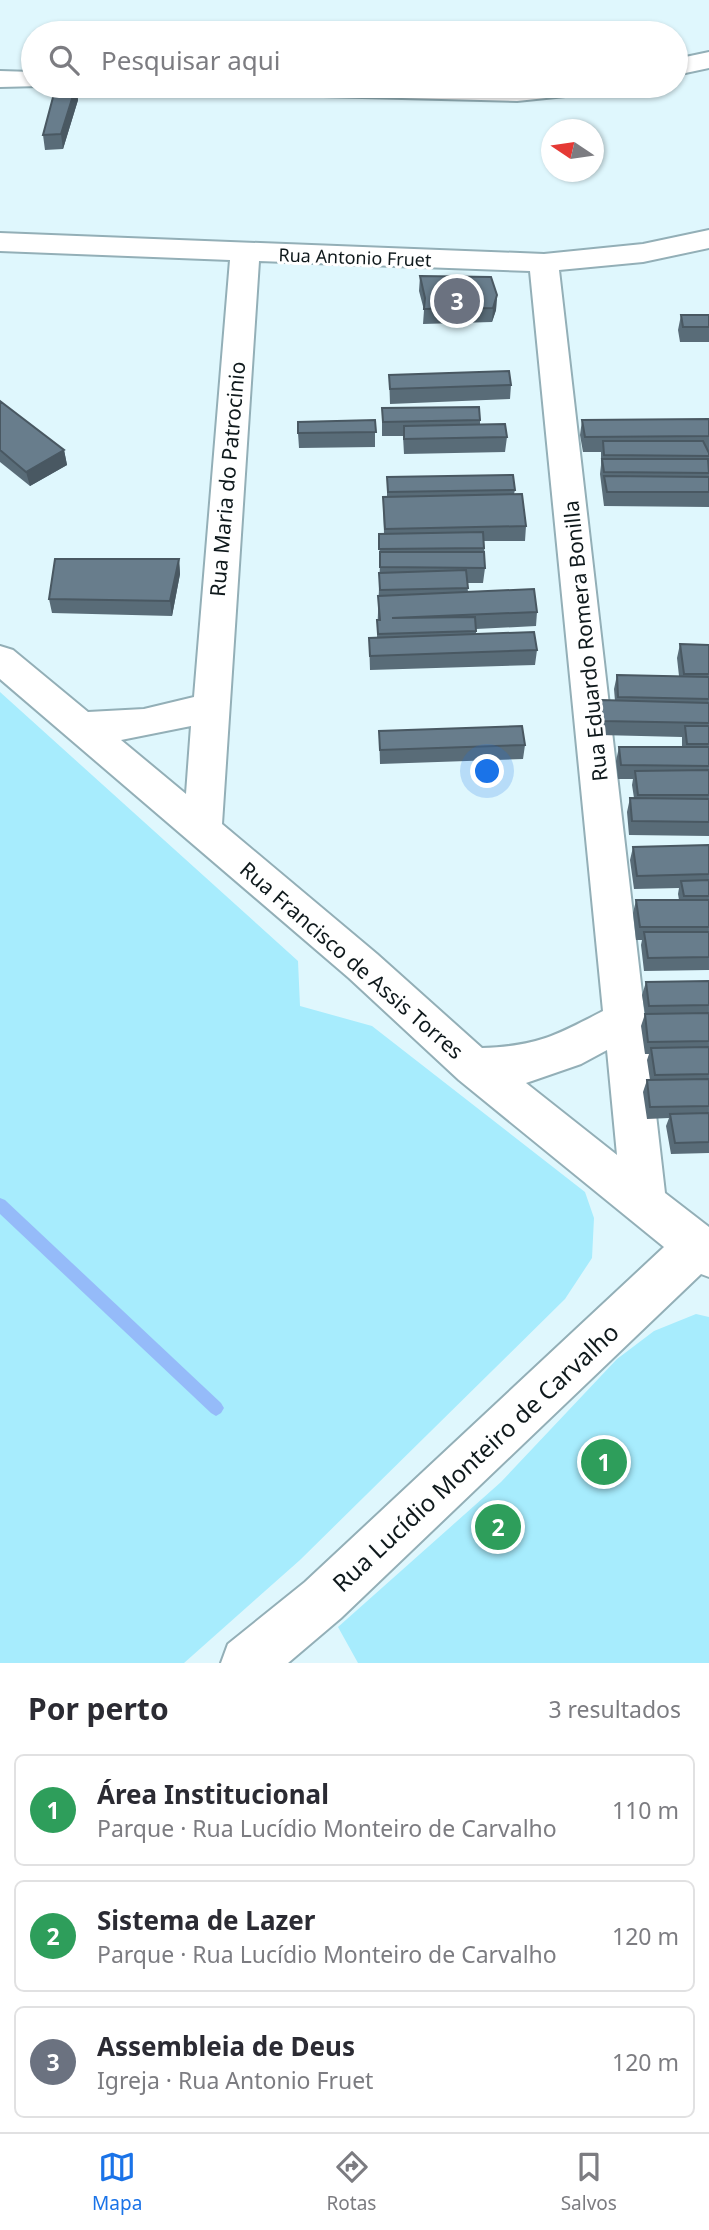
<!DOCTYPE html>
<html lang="pt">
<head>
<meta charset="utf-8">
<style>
  body { margin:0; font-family:"Noto Sans",sans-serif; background:#f2f2f3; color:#2b2b33 }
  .compass { position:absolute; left:541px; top:119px; width:63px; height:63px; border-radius:50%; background:#fff; box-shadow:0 2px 5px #0004; rotate:283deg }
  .you { position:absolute; left:488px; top:772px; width:24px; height:24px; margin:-18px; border:5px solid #fff; border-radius:50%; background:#1a73e8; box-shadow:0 0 0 10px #1a73e833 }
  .badge { display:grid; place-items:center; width:46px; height:46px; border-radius:50%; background:#1a73e8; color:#fff; font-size:23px; font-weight:700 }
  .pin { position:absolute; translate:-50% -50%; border:4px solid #fff; box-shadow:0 2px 7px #0006 }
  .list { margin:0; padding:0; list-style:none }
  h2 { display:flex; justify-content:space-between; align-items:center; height:91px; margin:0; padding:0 28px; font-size:30px }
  h2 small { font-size:23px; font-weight:400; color:#7c7c81 }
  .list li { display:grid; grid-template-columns:46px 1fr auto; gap:21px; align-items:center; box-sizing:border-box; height:112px; margin:0 14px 14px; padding:0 14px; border:2px solid #e1e1e2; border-radius:10px }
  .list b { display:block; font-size:26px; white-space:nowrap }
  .list p { margin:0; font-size:23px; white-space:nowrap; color:#7c7c81 }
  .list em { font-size:23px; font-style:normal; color:#7c7c81 }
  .icon { flex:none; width:38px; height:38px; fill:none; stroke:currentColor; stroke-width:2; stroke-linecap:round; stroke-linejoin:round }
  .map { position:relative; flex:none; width:709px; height:1663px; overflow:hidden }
  .search { position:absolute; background:#fff; box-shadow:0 2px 5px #0004; left:21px; right:21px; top:21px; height:77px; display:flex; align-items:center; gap:18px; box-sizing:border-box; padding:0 24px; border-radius:38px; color:#7c7c81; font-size:26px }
  .sheet { height:469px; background:#fff }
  nav { display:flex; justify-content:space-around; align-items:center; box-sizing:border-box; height:98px; border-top:2px solid #e1e1e2; background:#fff; font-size:19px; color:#7c7c81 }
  nav a { display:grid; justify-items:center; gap:4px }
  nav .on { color:#1a73e8 }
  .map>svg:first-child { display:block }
  .green { fill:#a7ecfd }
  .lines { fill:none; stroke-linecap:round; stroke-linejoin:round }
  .stream { fill:#95bbf9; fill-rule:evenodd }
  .minor-casing { stroke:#93afb7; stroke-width:4 }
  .minor { fill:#fff; fill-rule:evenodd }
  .wall { fill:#596c78 }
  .shaded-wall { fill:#495862 }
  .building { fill:#687d8c; stroke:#495862; stroke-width:2 }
  .labels { text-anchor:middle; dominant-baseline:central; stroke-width:6; stroke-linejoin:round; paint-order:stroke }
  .far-street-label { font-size:18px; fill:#0f191c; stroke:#fff }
  .street-label { font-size:21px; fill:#0f191c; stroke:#fff }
  .near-street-label { font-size:24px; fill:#0f191c; stroke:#fff }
</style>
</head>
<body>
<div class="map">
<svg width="709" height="1663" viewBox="0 0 709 1663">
  <rect width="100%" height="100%" fill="#dff7fd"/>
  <path class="green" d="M 0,692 L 298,961 L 300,1006 L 372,1026 L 585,1192 L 594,1218 L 592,1258 L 565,1299 L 300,1560 L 184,1663 L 0,1663 Z
    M 696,1314 L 709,1317 L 709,1663 L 358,1663 L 338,1627 L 501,1482 L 617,1359 L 654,1331 Z"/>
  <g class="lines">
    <path class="stream" d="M 0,1198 L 5,1200 L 221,1403 L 224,1408 L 221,1413 L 216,1416 L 211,1413 L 0,1214 Z"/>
    <defs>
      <path id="minor" d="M 709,52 L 709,68 L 676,75 L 676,59 Z
        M 0,71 L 33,72 L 33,86 L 41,86 L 0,87 Z
        M 228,86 L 598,86 L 594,92 L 585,94 L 517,101 L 241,94 L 232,92 Z
        M 709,230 L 709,248 L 643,262 L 559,270 L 665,1193 L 709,1227 L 709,1277 L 701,1274 L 341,1618 L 288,1663 L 221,1663 L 228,1644 L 305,1582 L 664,1247 L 459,1080 L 349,978 L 0,679 L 0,646 L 13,650 L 88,712 L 144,709 L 194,697 L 230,260 L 0,251 L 0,233 L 544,254 L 643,244 ZM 259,261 L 530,271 L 603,1011 C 555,1036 537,1046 482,1048 L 377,954 L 222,824 ZM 191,726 L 186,794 L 121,740 ZM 607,1050 L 617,1155 L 526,1083 L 581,1064 Z"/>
    </defs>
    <use href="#minor" class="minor-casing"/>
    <use href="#minor" class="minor"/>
  </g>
  <path class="wall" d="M 76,86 L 78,100 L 63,149 L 45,150 L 43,135 Z
    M 420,276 L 497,295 L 496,310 L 492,322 L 423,324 L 424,310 L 419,291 Z
    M 681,315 L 709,315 L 709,342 L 680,342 L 678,330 Z
    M 389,375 L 511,385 L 510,399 L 390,404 Z
    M 0,401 L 64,450 L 67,465 L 30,486 L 0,462 Z
    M 382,408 L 480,420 L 480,425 L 507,437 L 505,452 L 404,454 L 403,436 L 382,436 Z
    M 709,419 L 709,451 L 708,451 L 709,453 L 709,507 L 604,506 L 600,474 L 601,465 L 601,452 L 583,452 L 580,435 L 582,420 Z
    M 375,420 L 375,447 L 299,448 L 298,433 Z
    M 387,477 L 515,490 L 514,494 L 526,526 L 525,541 L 484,541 L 485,568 L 483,583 L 467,583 L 468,592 L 537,612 L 536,626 L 476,629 L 476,634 L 537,650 L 535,665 L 370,670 L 369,638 L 377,637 L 380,564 L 379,534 L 384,534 L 383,497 L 387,497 Z
    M 179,559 L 180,574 L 172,616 L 52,613 L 49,599 Z
    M 680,644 L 709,645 L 709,836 L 629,835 L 627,812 L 630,798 L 634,798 L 632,785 L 633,779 L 618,779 L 616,761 L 619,747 L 682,747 L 682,737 L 600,735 L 598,714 L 601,700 L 615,701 L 614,689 L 617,675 L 679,676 L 677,658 Z
    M 379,731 L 525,745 L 523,759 L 380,764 Z
    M 709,845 L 709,970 L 644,971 L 641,945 L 642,940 L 636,940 L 633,913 L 636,900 L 679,900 L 678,894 L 679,888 L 634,889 L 630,860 L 633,847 Z
    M 709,981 L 709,1153 L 671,1154 L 666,1126 L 669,1118 L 647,1119 L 643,1092 L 647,1080 L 650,1080 L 647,1060 L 649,1054 L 645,1054 L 641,1026 L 645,1014 L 642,995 L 646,982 Z"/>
  <path class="shaded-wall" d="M 76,86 L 78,100 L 63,149 L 61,134 Z
    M 497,295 L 496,310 L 492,322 L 493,308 Z
    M 64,450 L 67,465 L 30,486 L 26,472 Z
    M 179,559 L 180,574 L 172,616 L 170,601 Z"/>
  <path class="building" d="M 56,86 L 76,86 L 61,134 L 43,135 Z
    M 420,276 L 491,277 L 497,295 L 493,308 L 424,309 L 425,298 Z
    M 681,315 L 709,315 L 709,327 L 683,327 Z
    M 509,371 L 511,385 L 390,389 L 389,375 Z
    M 0,401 L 64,450 L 26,472 L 0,450 Z
    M 479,407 L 480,420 L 383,422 L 382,408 Z
    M 709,419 L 709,436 L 585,437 L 582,420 Z
    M 375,420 L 376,432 L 298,433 L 298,422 Z
    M 505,424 L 507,437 L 404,439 L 404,426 Z
    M 603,441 L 703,441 L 709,453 L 709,456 L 604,455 Z
    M 602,459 L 708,459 L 709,473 L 604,472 Z
    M 513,475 L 515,490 L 388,492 L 387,477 Z
    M 604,476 L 709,477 L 709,492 L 607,492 Z
    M 522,494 L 526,526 L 385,529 L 383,497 Z
    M 483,532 L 484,548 L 379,549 L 379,534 Z
    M 380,552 L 484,552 L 485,568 L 380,567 Z
    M 55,559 L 179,559 L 170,601 L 49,599 Z
    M 466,570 L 468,588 L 380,590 L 379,573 Z
    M 534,589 L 537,612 L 392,618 L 475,617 L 476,631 L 378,634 L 377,620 L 380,620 L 378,596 Z
    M 534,632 L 537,650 L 370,656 L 369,638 Z
    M 680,644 L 709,645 L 709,674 L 684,674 Z
    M 617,675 L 709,677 L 709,699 L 618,697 Z
    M 601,700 L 709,703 L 709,723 L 602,721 Z
    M 522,726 L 525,745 L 380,750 L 379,731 Z
    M 685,726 L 709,726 L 709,744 L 687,744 Z
    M 619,747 L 709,747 L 709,766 L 621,765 Z
    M 709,770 L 709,795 L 638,795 L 635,771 Z
    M 630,798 L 709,799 L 709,822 L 632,821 Z
    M 709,845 L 709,874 L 637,876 L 633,847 Z
    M 709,880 L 709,896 L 684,896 L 681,881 Z
    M 636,900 L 709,900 L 709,927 L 640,927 Z
    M 644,932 L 709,932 L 709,957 L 648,958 Z
    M 709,981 L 709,1005 L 649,1006 L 646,982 Z
    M 709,1013 L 709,1041 L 648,1042 L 645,1014 Z
    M 709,1047 L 709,1074 L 655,1075 L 651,1048 Z
    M 709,1079 L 709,1106 L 650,1107 L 647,1080 Z
    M 709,1113 L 709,1142 L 675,1143 L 670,1114 Z"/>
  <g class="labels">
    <g class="far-street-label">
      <text transform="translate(355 257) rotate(2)">Rua Antonio Fruet</text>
    </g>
    <g class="street-label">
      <text transform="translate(227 479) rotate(-85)">Rua Maria do Patrocinio</text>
      <text transform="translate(585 641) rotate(-96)">Rua Eduardo Romera Bonilla</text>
      <text transform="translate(352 960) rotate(41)">Rua Francisco de Assis Torres</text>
    </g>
    <g class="near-street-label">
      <text transform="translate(475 1457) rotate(-43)">Rua Lucídio Monteiro de Carvalho</text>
    </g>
  </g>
</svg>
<svg class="compass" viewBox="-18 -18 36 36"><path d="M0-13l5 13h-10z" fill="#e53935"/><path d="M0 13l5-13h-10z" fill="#7c7c81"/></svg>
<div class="you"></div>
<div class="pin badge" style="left:604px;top:1462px;background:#2e9e5b">1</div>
<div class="pin badge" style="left:498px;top:1527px;background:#2e9e5b">2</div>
<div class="pin badge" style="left:457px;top:301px;background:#6b7280">3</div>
<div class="search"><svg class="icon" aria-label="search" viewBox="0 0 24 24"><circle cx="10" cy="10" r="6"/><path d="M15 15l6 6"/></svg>Pesquisar aqui</div>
</div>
<section class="sheet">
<h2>Por perto<small>3 resultados</small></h2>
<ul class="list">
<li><span class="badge" style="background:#2e9e5b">1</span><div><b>Área Institucional</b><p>Parque · Rua Lucídio Monteiro de Carvalho</p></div><em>110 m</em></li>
<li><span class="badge" style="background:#2e9e5b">2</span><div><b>Sistema de Lazer</b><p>Parque · Rua Lucídio Monteiro de Carvalho</p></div><em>120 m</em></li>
<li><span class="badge" style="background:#6b7280">3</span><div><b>Assembleia de Deus</b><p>Igreja · Rua Antonio Fruet</p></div><em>120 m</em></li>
</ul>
</section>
<nav>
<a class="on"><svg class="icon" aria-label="map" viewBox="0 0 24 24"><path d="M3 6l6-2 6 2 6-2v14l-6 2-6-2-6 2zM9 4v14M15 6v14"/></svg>Mapa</a>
<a><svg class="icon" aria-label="directions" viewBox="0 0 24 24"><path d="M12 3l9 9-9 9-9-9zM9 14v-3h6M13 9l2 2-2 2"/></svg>Rotas</a>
<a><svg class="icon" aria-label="saved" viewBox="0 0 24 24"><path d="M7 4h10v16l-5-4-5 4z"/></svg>Salvos</a>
</nav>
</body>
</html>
